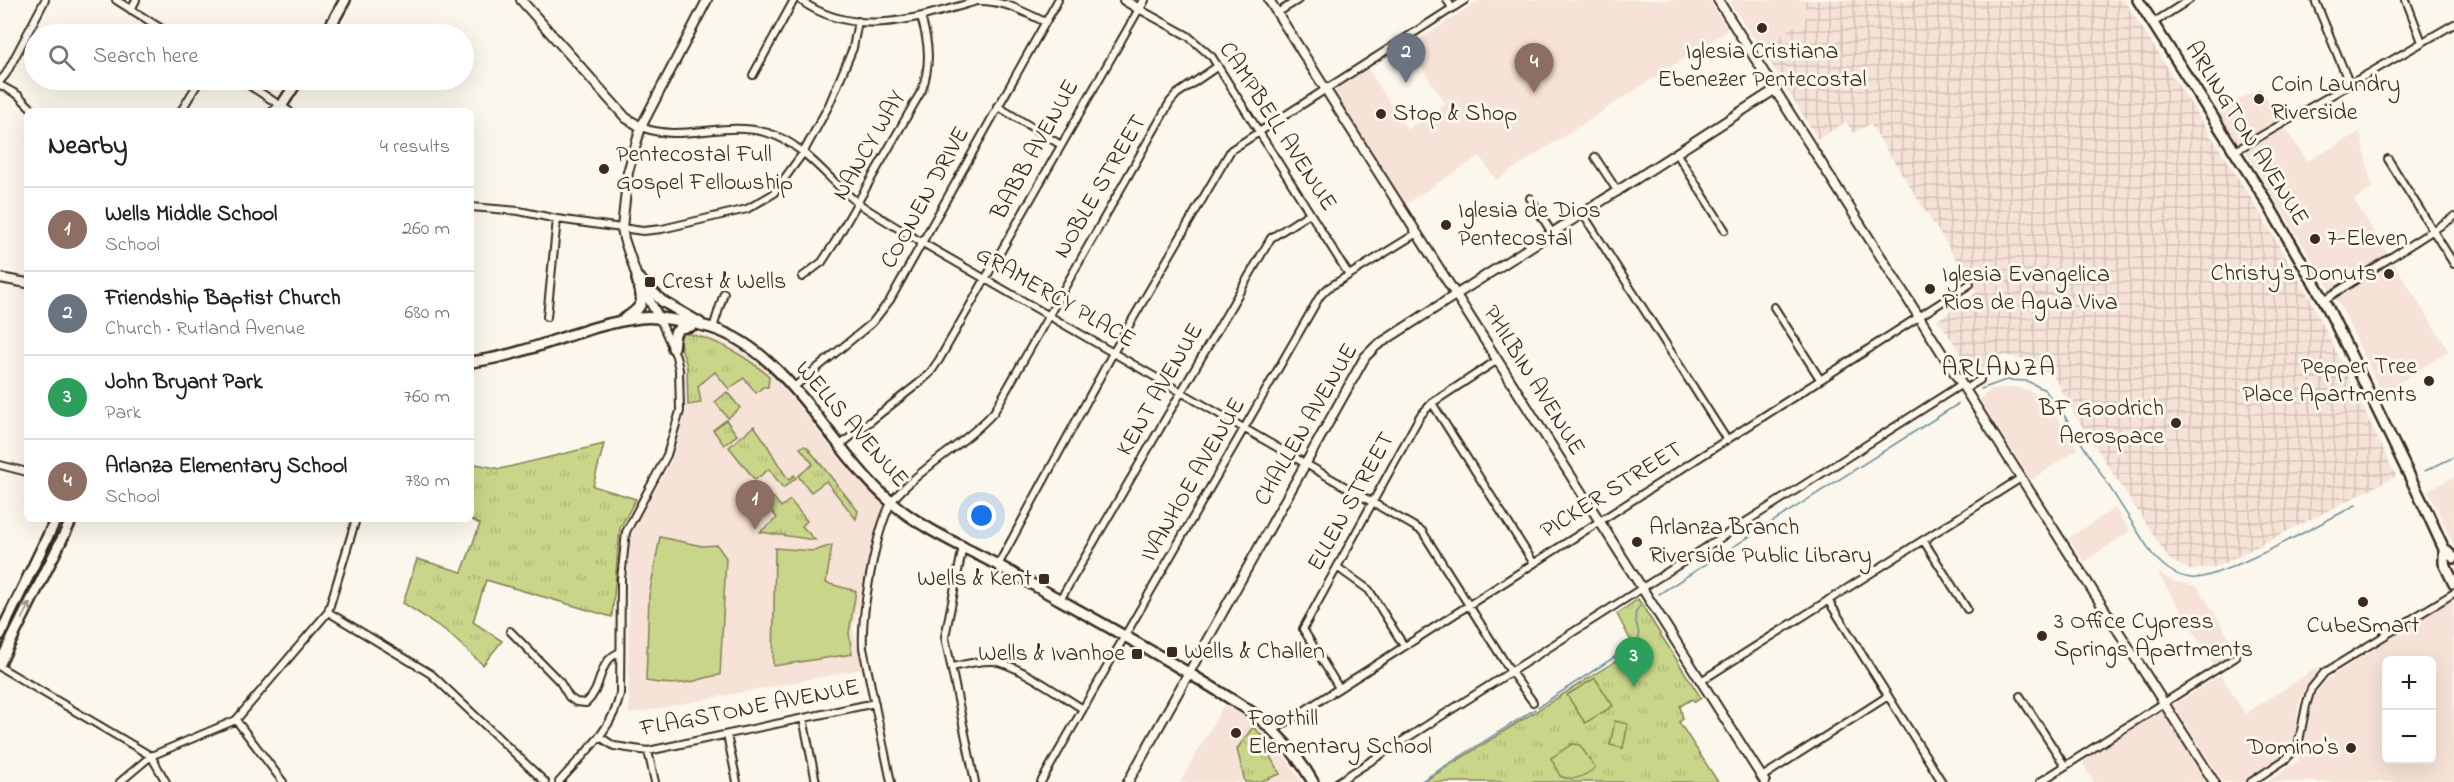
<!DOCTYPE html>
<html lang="en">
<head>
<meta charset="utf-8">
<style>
  body { margin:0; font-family:"Indie Flower",sans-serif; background:#f2f2f2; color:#202124 }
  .controls { position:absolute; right:18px; bottom:18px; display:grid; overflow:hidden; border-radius:9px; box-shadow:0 6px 24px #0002 }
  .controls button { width:54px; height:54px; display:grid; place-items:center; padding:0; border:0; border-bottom:2px solid #e0e0e0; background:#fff; color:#202124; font:30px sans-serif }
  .you { position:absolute; left:982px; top:516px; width:21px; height:21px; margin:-15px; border:4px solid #fff; border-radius:50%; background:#1a73e8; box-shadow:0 0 0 9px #1a73e833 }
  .badge { display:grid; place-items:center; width:39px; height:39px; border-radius:50%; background:#3b2a1e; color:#fff; font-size:20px; font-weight:700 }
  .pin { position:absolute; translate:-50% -50px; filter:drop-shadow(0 2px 3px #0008) }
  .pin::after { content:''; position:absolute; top:32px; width:21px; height:18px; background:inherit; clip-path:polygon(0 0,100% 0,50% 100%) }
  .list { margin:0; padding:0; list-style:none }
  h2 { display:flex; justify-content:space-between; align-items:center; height:78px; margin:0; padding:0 24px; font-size:26px }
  h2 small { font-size:20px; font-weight:400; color:#757577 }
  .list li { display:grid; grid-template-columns:39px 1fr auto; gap:18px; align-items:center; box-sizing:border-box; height:84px; padding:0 24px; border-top:2px solid #e0e0e0 }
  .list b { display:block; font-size:22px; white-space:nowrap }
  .list p { margin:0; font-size:20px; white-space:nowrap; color:#757577 }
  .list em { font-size:20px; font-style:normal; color:#757577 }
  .icon { flex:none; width:33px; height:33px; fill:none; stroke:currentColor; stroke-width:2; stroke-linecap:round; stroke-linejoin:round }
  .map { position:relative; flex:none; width:2454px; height:782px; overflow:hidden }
  .search { position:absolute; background:#fff; box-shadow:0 6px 24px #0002; left:24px; top:24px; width:450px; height:66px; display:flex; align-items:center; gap:15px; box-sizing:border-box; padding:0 21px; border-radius:33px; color:#757577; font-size:22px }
  .panel { position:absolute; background:#fff; box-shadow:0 6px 24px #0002; left:24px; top:108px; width:450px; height:414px; border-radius:9px }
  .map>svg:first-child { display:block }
  .built { fill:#f6e2d6; fill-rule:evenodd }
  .industrial { fill:url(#industrial-grid) }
  .grass { fill:url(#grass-tufts); stroke:#828054; stroke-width:1.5 }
  .pitch { fill:#c9d689; stroke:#828054; stroke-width:1.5 }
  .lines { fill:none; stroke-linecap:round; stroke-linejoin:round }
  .stream { stroke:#6d8e9c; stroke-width:1.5 }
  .minor-casing { stroke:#3b2a1e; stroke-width:10 }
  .tertiary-casing { stroke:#3b2a1e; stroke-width:12 }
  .secondary-casing { stroke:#3b2a1e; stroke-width:14 }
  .primary-casing { stroke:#3b2a1e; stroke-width:14 }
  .minor { stroke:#fbf7ec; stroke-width:6 }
  .tertiary { stroke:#fbf7ec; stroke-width:8 }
  .secondary { stroke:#fbf7ec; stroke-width:9 }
  .primary { stroke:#fbf7ec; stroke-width:9 }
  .oneway { stroke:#9b9085 }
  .poi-dot { fill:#3b2a1e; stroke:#fbf7ec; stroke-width:2 }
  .labels { text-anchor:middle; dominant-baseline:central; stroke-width:6; stroke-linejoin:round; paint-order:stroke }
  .poi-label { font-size:24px; fill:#3b2a1e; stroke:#fbf7ec; text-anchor:start }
  .street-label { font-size:24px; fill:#3b2a1e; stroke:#fbf7ec }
  .neighbourhood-label { font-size:26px; letter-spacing:1.5px; fill:#3b2a1e; stroke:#fbf7ec }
</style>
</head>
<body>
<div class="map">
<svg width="2454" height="782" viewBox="0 0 2454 782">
  <defs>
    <pattern id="industrial-grid" width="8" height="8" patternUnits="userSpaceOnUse" patternTransform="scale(1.5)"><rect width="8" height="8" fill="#f6e2d6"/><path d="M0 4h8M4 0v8" fill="none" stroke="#d4c2b7"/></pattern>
    <pattern id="grass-tufts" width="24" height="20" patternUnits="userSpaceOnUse" patternTransform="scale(1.5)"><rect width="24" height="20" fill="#c9d689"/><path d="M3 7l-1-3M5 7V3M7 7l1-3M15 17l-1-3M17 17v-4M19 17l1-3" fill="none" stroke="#aeb876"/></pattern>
  </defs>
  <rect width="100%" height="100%" fill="#fbf7ec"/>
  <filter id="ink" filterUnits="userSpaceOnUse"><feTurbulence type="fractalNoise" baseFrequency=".0167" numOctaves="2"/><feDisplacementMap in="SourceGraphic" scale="12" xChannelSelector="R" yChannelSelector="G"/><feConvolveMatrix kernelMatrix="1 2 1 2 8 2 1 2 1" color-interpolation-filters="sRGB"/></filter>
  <g filter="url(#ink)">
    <path class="built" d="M 1480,0 L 1709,0 L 1728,30 L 1496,180 L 1480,156 L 1404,205 L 1332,93 L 1368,69 L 1407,130 L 1446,104 L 1408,47 Z
      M 1733,0 L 1802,0 L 1810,15 L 1761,48 L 1729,2 Z
      M 2261,88 L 2278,121 L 2239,145 L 2217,111 Z
      M 2285,128 L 2307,161 L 2360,132 L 2372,188 L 2354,200 L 2449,351 L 2382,394 L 2341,307 L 2246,152 Z
      M 682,330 L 711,337 L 738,349 L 764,368 L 786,391 L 840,459 L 884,505 L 853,629 L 862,669 L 629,714 L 628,550 L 636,521 L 672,461 L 686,411 L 683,366 L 675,338 Z
      M 2013,387 L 2031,391 L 2047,402 L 2078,449 L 2031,480 L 1980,399 L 1992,389 Z
      M 2454,477 L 2454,545 L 2428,490 Z
      M 2115,508 L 2130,531 L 2084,562 L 2069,538 Z
      M 2158,573 L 2175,582 L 2197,586 L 2237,650 L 2214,665 Z
      M 2453,598 L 2454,782 L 2267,782 L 2298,761 L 2316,693 L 2326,680 ZM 2386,660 L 2432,660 L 2432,760 L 2386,760 Z
      M 2320,666 L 2299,701 L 2294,741 L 2289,750 L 2278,760 L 2243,782 L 2223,782 L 2174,705 L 2221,675 L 2245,714 Z
      M 1224,705 L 1253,722 L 1276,744 L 1302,782 L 1180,782 Z
      M 2159,711 L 2163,712 L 2209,782 L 2094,782 L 2084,766 L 2084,758 Z"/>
    <path class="industrial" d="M 1802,0 L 2124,0 L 2251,198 L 2311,300 L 2396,476 L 2219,566 L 2190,570 L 2170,560 L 2078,420 L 2053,375 L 2025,359 L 2002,355 L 1975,374 L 1938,320 L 1977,292 L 1870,124 L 1854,133 L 1846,122 L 1818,139 L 1761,48 L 1810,15 Z"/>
    <path class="grass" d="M 683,333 C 716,338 744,355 769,376 L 768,387 L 763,387 L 756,393 L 744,378 L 729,389 L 715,372 L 698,386 L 701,403 L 688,405 L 687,366 L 678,337 Z
      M 727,392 L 740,408 L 728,418 L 715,402 Z
      M 726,420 L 737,435 L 724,445 L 713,430 Z
      M 754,426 C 768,443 775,462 789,480 L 794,475 L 796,478 L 783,488 L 769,469 L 755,480 L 729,447 Z
      M 604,444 L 593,486 L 636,499 L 620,528 L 612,617 L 486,580 L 473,622 L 502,641 L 483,665 L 445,630 L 403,603 L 417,559 L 462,572 L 480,524 L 470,519 L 471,463 L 500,469 Z
      M 803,446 L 807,447 L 858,511 L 856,519 L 826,481 L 811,492 L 798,476 L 813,464 L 800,448 Z
      M 773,497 L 781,507 L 790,500 L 807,521 L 802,526 L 815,540 L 760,532 L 777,518 L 765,503 Z
      M 1638,599 L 1701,698 L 1695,702 L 1692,699 L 1680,706 L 1683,719 L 1679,722 L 1718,782 L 1423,782 L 1635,649 L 1617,614 Z
      M 1253,727 L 1271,744 L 1271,758 L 1280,774 L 1259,782 L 1245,782 L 1237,749 Z"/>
    <path class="pitch" d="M 660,537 L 702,546 L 717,545 L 726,558 L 720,675 C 709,676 701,680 690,682 C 675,685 661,684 646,681 L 649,596 Z
      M 832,545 L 826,583 L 856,591 L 849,633 L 852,654 L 773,666 L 775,548 L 814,551 Z
      M 1595,678 L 1613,706 L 1585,723 L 1567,695 Z
      M 1615,721 L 1628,724 L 1623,748 L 1610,745 Z
      M 1572,744 L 1580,745 L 1595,768 C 1583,777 1573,782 1560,776 L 1551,758 Z"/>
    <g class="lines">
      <path class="stream" d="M 1981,389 L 2006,380 L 2027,381 L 2045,390 L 2065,417 L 2152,554 C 2163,566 2174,576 2191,578 C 2216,582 2327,520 2356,505
        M 2425,471 L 2454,457
        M 1659,594 L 1958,404
        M 1538,707 L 1639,641 C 1641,627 1629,618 1640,606
        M 1420,782 L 1535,709"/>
      <defs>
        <path id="minor" d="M 116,0 L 170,34
          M 800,0 C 855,40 918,18 977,1 C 1003,0 1022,11 1045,22
          M 1447,0 L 1452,8
          M 2315,0 L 2349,83
          M 2406,0 L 2422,42
          M 131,10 L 136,0
          M 1277,13 L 1298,0
          M 2153,23 L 2189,0
          M 753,75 L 794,0
          M 241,80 L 289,111
          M 0,81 L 6,74 L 45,0
          M 0,85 L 18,95 L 34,111
          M 997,106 L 1061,145
          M 181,111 L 200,80
          M 641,127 C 681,143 723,120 768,133 C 804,143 829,181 858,203 C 878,217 900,229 921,242 L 1422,531 L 1511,672 L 1533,702
          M 2235,151 L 2454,24
          M 1677,154 L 1725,230
          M 1595,157 L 1618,192
          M 2388,159 L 2454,264
          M 1530,198 L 1552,233
          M 471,207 L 519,211 L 557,219 L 643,231 L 662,229 L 747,209 L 773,194 L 803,153 L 829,105 L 853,48 L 858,21
          M 1583,214 L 1727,440
          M 802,277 L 822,262 L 835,242 L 922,90 C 931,64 929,43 921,17
          M 2324,300 L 2454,217
          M 1774,307 L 1820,379
          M 547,317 L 557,219
          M 713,328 L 724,293
          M 794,387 L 872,323 L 890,300 L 1058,0
          M 1965,389 L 1980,380
          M 1432,403 L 1533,562
          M 839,446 L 919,383 L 930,373 L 939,360 L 1139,9 L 1188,36 L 1212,57 L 1349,275
          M 0,465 L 27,472
          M 1923,540 L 1967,609
          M 963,546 L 945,637 L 975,782
          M 998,565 L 1113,353 L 1231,150 L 1465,0
          M 1337,567 L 1369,590 L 1404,646
          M 1060,600 L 1271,238 L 1310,213
          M 1828,600 L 1942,782
          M 328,612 L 431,674 L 545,782
          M 510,631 L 560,682 L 569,697 L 576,702 L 586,703 C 604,687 596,662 620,652
          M 0,667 L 151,756 L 166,782
          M 952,667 C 965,664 980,660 994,661 C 1018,665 1060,695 1083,709
          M 1701,681 L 2021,478
          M 1339,688 L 1303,629 L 1420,416 L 1432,403 L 1496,361
          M 2020,696 L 2065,766
          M 803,718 L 816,782
          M 236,720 L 283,782
          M 1274,730 L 1970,284
          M 727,735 L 737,782
          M 600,737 L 614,746 L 648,751 L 875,703
          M 648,751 L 655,782
          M 1762,777 L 1888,696
          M 120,782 L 151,756 L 236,720 L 328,612 L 356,519
          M 559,782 C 582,755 613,730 620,694 L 621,579 L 626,532 L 667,455 L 680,411 L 679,370 L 676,356 L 660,320
          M 891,782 L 863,648 C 861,613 875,534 891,503 C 893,499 899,493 903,489 C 931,461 967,442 994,412 L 1170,102 L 1177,94 L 1218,66
          M 1041,782 L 1320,296 L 1328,288 L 1417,233
          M 1338,782 L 1962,384
          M 2040,782 L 2236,657
          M 2251,782 L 2286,759 L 2298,746 L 2306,706 L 2311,689 L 2324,673 L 2454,593"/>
        <path id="tertiary" d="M 521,0 L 626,118 L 641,127
          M 1124,0 L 1139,9 L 1144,0
          M 1269,0 L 1765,782
          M 1718,0 L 2214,782
          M 0,278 L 27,283
          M 660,320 L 637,277 L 624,239 L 622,228 L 628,172 L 641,127 L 707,0
          M 1128,782 L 1365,357 L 1376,346 L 1776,89"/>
        <path id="secondary" d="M 637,277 L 662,301 L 700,323
          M 624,319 C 645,306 644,302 637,279
          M 673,348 L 675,333 L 680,328 L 691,326
          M 471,362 C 530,355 582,325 640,318 C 656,316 684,321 700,325 C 785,342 828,448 890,501 C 923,530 967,548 1005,569 C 1088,616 1173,661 1253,713 C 1278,733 1297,754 1313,782"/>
        <path id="primary" d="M 2138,0 L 2262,194 L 2324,300 L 2427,512 L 2444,549 L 2444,563 L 2454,584
          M 326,34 L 345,0
          M 275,111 L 282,105 L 298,80
          M 2444,549 L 2454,558
          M 0,635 L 56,519
          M 0,663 L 72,519"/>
      </defs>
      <use href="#minor" class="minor-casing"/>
      <use href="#tertiary" class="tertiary-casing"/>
      <use href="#secondary" class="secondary-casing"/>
      <use href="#primary" class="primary-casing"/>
      <use href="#minor" class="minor"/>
      <use href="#tertiary" class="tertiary"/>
      <use href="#secondary" class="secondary"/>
      <use href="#primary" class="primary"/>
    </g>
    <defs><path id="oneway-shaft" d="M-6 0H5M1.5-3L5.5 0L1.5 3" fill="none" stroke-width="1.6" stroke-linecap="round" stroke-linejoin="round" transform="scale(1.5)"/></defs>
    <use class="oneway" href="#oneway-shaft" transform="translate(26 611) rotate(-64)"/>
  </g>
  <g class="poi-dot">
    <circle cx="1762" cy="28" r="6"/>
    <circle cx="2259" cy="99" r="6"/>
    <circle cx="1381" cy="114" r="6"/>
    <circle cx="604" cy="169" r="6"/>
    <circle cx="1446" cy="225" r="6"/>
    <circle cx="2315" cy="239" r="6"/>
    <circle cx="2389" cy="274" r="6"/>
    <rect x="644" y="276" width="12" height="12" rx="3"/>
    <circle cx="1930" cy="289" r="6"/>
    <circle cx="2429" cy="381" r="6"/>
    <circle cx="2176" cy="423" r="6"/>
    <circle cx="1637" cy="542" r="6"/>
    <rect x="1038" y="573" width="12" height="12" rx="3"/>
    <circle cx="2363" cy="602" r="6"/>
    <circle cx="2042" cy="636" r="6"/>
    <rect x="1166" y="646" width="12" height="12" rx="3"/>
    <rect x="1131" y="648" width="12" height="12" rx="3"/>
    <circle cx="1236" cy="733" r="6"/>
    <circle cx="2351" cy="748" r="6"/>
  </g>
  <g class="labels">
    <g class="poi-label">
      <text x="1762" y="52" text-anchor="middle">Iglesia Cristiana<tspan x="1762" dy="28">Ebenezer Pentecostal</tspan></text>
      <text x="2271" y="85">Coin Laundry<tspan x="2271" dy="28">Riverside</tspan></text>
      <text x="1393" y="114">Stop &amp; Shop</text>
      <text x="616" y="155">Pentecostal Full<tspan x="616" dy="28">Gospel Fellowship</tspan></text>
      <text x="1458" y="211">Iglesia de Dios<tspan x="1458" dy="28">Pentecostal</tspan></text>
      <text x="2327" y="239">7-Eleven</text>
      <text x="2377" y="274" text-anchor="end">Christy's Donuts</text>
      <text x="1942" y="275">Iglesia Evangelica<tspan x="1942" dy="28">Rios de Agua Viva</tspan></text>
      <text x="662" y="282">Crest &amp; Wells</text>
      <text x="2417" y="367" text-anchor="end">Pepper Tree<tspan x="2417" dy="28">Place Apartments</tspan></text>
      <text x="2164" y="409" text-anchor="end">BF Goodrich<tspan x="2164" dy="28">Aerospace</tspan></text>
      <text x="1649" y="528">Arlanza Branch<tspan x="1649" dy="28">Riverside Public Library</tspan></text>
      <text x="1032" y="579" text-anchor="end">Wells &amp; Kent</text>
      <text x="2054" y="622">3 Office Cypress<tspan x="2054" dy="28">Springs Apartments</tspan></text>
      <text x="2363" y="626" text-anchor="middle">CubeSmart</text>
      <text x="1184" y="652">Wells &amp; Challen</text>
      <text x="1125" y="654" text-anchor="end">Wells &amp; Ivanhoe</text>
      <text x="1248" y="719">Foothill<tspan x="1248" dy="28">Elementary School</tspan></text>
      <text x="2339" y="748" text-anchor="end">Domino's</text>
    </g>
    <g class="street-label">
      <text transform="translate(1277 127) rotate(57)">CAMPBELL AVENUE</text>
      <text transform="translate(2246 134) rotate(58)">ARLINGTON AVENUE</text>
      <text transform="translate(870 146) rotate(-60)">NANCY WAY</text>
      <text transform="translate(1036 150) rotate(-61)">BABB AVENUE</text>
      <text transform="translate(1101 187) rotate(-60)">NOBLE STREET</text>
      <text transform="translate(926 198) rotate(-61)">COONEN DRIVE</text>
      <text transform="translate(1055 298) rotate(30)">GRAMERCY PLACE</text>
      <text transform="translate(1533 381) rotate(58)">PHILBIN AVENUE</text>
      <text transform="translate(1161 390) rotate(-60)">KENT AVENUE</text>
      <text transform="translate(851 425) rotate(49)">WELLS AVENUE</text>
      <text transform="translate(1307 425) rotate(-60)">CHALLEN AVENUE</text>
      <text transform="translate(1194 480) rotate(-60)">IVANHOE AVENUE</text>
      <text transform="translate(1612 491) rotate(-32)">PICKER STREET</text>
      <text transform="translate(1352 502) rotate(-61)">ELLEN STREET</text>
      <text transform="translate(750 709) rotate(-11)">FLAGSTONE AVENUE</text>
    </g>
    <g class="neighbourhood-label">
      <text x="1999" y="369">ARLANZA</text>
    </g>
  </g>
</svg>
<div class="controls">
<button>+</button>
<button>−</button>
</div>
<div class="you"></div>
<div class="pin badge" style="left:755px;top:530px;background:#8d6e63">1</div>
<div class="pin badge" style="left:1406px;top:83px;background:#6b7280">2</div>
<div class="pin badge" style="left:1634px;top:687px;background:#2e9e5b">3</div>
<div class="pin badge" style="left:1534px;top:93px;background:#8d6e63">4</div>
<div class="search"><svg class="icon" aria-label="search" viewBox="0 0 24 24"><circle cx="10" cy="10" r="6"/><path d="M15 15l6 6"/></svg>Search here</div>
<section class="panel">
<h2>Nearby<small>4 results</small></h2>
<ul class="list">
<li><span class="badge" style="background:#8d6e63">1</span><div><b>Wells Middle School</b><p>School</p></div><em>260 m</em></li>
<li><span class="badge" style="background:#6b7280">2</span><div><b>Friendship Baptist Church</b><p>Church · Rutland Avenue</p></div><em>680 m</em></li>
<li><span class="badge" style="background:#2e9e5b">3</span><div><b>John Bryant Park</b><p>Park</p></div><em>760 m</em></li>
<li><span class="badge" style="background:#8d6e63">4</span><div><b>Arlanza Elementary School</b><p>School</p></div><em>780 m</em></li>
</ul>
</section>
</div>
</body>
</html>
